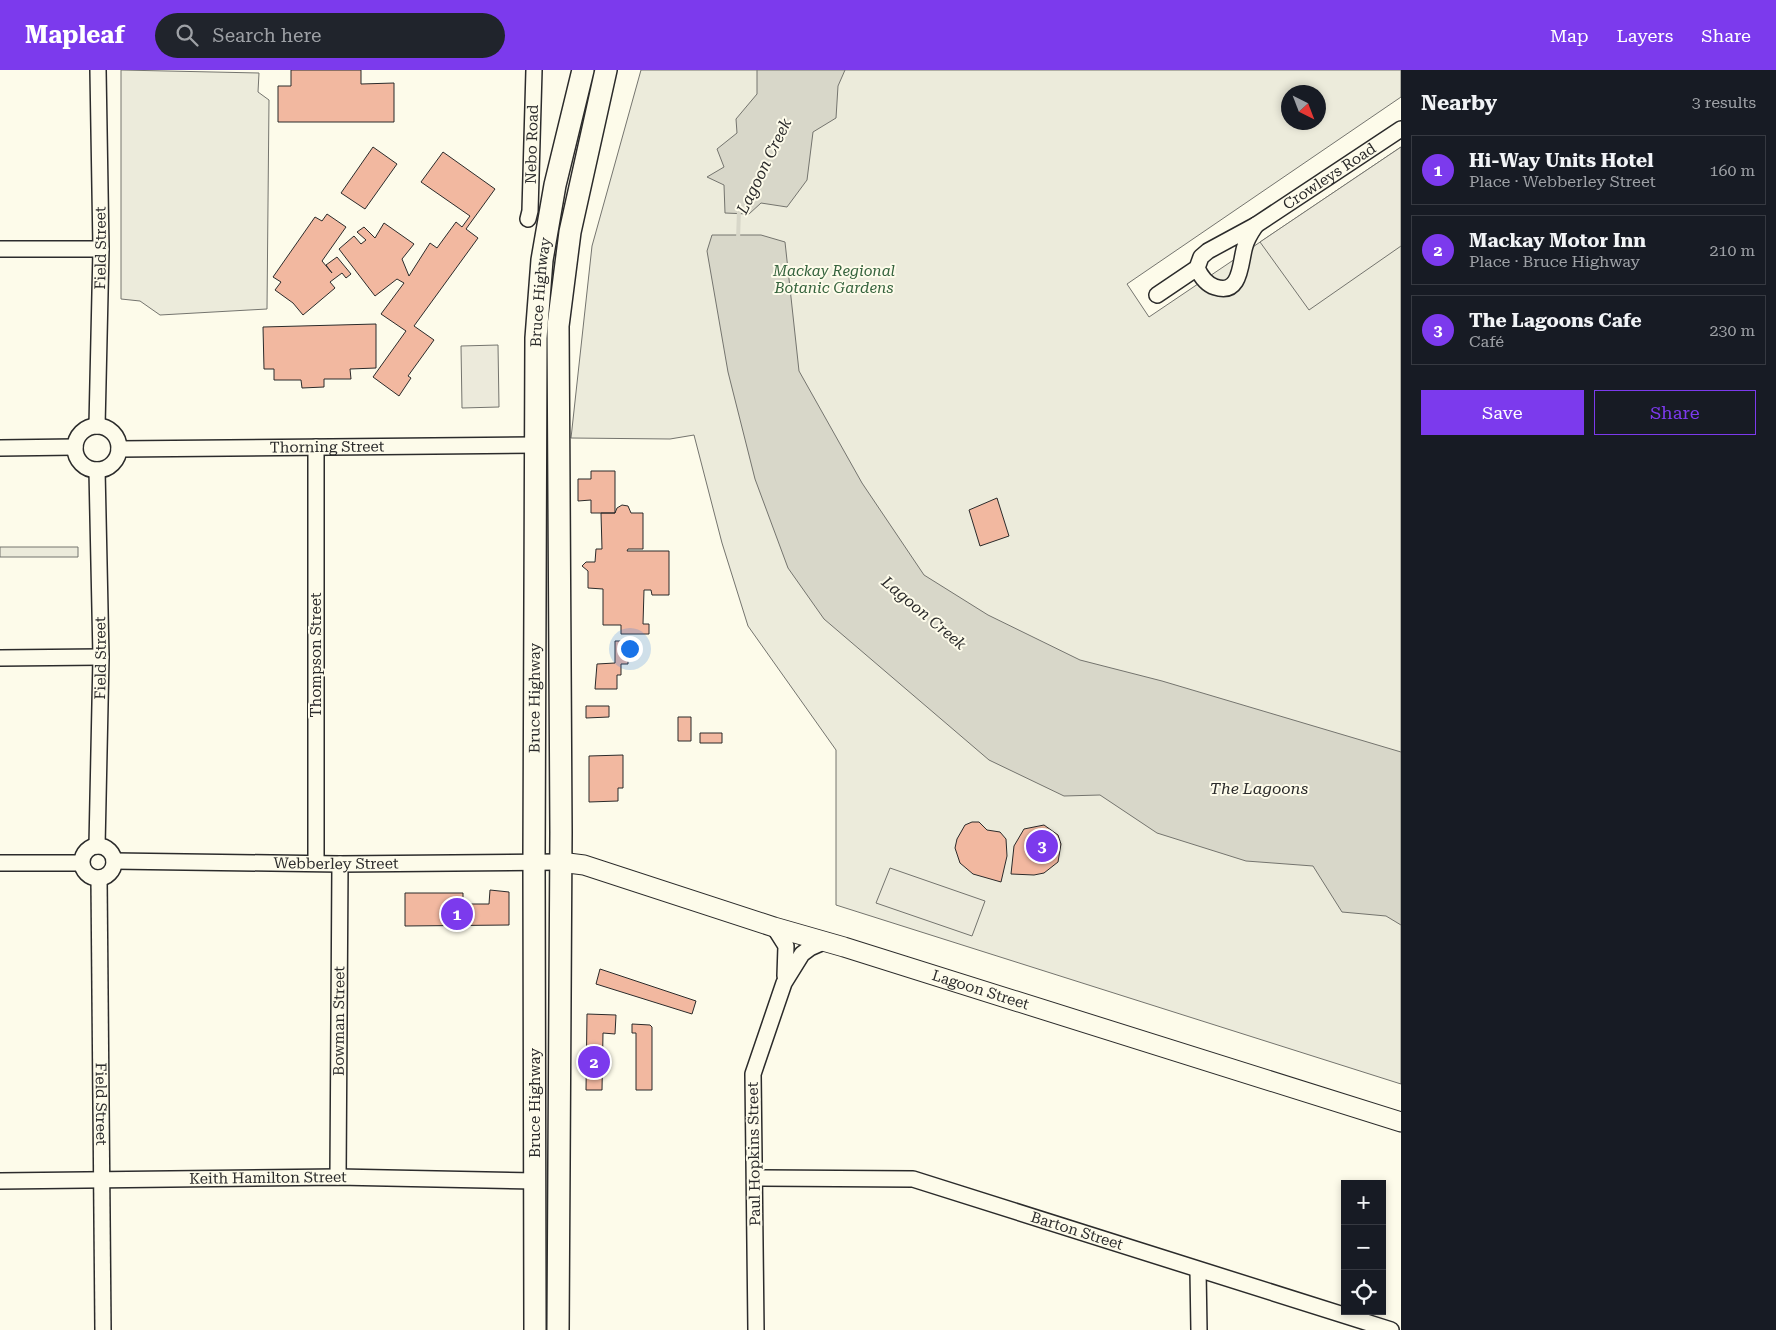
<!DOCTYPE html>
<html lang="en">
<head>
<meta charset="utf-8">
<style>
  body { margin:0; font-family:"Roboto Serif",serif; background:#20242c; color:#f1f3f6 }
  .controls { position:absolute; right:15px; bottom:15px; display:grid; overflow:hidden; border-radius:0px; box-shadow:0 2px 8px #0003 }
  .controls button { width:45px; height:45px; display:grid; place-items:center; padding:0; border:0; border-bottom:1px solid #363941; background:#171b24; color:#f1f3f6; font:25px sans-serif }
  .compass { position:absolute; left:1281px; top:15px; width:45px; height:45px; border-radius:50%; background:#171b24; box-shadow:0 2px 8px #0003; rotate:138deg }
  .you { position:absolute; left:629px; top:578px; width:18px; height:18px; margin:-12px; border:4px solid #fff; border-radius:50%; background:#1a73e8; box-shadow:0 0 0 8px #1a73e833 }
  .badge { display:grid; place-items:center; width:32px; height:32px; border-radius:50%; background:#7c3aed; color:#fff; font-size:16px; font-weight:700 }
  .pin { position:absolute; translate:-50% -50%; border:2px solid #fff; box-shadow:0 1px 5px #0006 }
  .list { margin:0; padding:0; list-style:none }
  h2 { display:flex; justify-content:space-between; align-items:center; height:65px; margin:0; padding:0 20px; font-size:21px }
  h2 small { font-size:16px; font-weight:400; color:#9ea1a6 }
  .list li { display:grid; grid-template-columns:32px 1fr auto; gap:15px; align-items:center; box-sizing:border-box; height:70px; margin:0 10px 10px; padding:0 10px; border:1px solid #363941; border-radius:0px }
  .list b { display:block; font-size:19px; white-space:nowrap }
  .list p { margin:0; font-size:16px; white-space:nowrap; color:#9ea1a6 }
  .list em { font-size:16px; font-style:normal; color:#9ea1a6 }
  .actions { display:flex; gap:10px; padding:15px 20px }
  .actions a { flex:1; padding:11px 0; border:1px solid #7c3aed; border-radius:0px; text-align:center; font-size:18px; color:#7c3aed }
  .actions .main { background:#7c3aed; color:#fff }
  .icon { flex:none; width:28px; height:28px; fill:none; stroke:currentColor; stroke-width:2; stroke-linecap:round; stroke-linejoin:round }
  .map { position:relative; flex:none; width:1401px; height:1260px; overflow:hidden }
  header { display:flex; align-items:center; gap:30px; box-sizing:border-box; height:70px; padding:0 25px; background:#7c3aed; color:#fff }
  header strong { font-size:24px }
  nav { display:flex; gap:28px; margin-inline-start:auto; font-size:18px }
  .search { width:350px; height:45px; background:#20242c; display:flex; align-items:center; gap:12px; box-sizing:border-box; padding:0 18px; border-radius:28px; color:#9ea1a6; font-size:19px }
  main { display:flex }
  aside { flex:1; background:#171b24 }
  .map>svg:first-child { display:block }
  .green { fill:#ecebdb; stroke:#74746e; fill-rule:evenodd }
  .parking { fill:#eceadb; stroke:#74746e }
  .water { fill:#d8d7c9; stroke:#74746e }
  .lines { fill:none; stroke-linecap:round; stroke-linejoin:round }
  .stream { stroke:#d8d7c9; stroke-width:4 }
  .building { fill:#f2b8a0; stroke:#2b2b2b }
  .minor-casing { stroke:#2b2b2b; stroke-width:18 }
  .major-casing { stroke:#2b2b2b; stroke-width:21 }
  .highway-casing { stroke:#2b2b2b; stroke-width:24 }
  .minor { stroke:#fdfbea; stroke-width:15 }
  .major { stroke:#fdfbea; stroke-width:19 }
  .highway { stroke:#fdfbea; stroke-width:21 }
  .labels { text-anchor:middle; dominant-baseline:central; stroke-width:4; stroke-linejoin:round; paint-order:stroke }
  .street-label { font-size:15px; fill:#2b2b2b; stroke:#fdfbea }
  .park-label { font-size:15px; font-style:italic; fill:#34623c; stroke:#fdfbea }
  .water-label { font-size:16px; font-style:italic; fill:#2b2b2b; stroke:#fdfbea }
</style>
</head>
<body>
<header>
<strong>Mapleaf</strong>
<div class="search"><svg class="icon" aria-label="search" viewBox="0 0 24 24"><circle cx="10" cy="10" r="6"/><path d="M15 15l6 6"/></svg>Search here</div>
<nav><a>Map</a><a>Layers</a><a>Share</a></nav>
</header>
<main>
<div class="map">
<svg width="1401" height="1260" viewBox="0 0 1401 1260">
  <rect width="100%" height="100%" fill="#fdfbea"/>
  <path class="green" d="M 121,0 L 259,3 L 258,22 L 269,30 L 267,239 L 160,245 L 140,231 L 121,229 Z
    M 641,0 L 1401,0 L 1401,27 L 1127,214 L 1149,247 L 1401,77 L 1401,1014 L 836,835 L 836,680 L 748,556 L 722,473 L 694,365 L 670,369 L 571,368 L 592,176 ZM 1288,22 L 1318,22 L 1318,52 L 1288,52 Z
    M 0,477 L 78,477 L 78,487 L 0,487 Z"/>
  <path class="parking" d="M 1401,77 L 1401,176 L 1309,240 L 1260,172 Z
    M 498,275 L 499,337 L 462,338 L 461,276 Z
    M 890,798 L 985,831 L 972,866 L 876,833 Z"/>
  <path class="water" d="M 757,0 L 845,0 L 838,16 L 836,48 L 813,62 L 807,110 L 787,137 L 761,133 L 749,144 L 725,143 L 724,115 L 707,107 L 724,97 L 717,79 L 737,63 L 736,49 L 757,24 Z
    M 712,165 L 761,165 L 785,172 L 799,301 L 862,413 L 924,505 L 988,545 L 1080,590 L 1162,611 L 1401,682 L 1401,855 L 1386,846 L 1342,842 L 1313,796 L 1246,791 L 1157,763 L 1100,725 L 1064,726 L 989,690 L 824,549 L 788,498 L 755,409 L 728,302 L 707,181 Z"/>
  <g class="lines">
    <path class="stream" d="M 738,170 L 739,140"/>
  </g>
  <path class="building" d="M 291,0 L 361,0 L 361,14 L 394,13 L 394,52 L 278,52 L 278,16 L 291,16 Z
    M 373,77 L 397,94 L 365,139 L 341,123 Z
    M 443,82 L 495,119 L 466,159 L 478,168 L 414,256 L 434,270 L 408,306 L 411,308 L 399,326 L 373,307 L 406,261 L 381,244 L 404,213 L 397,209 L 375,226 L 339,179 L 354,166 L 361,174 L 366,170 L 357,162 L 364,157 L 375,168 L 384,153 L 414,174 L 402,189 L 409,206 L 430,173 L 437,178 L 456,152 L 462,157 L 470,146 L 421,112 Z
    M 327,144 L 346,157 L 322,191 L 332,203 L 326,195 L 337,187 L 351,204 L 346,208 L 342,203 L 330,212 L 335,218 L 303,245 L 293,233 L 275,220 L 281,212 L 273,207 L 315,147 L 322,151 Z
    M 376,254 L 376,298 L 350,299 L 351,309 L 324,309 L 324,317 L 302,318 L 301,310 L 274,310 L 274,299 L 264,299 L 263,257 Z
    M 591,401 L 615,401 L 615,443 L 591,443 L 591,430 L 578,431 L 578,409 L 591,409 Z
    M 997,428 L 1009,466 L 980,476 L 969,440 Z
    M 622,435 L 628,436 L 631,443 L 643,443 L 643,479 L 628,479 L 627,481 L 669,481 L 669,525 L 652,525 L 651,520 L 644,520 L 643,554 L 649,554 L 649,564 L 621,564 L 621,555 L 603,555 L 603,519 L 588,518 L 588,501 L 582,496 L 586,492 L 595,492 L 596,479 L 602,479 L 601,443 L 615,443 L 617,438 Z
    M 615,571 L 628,571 L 628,594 L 621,594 L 621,605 L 617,605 L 617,619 L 595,619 L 597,594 L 615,593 Z
    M 586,636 L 609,636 L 609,647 L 586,648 Z
    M 678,647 L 691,647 L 691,671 L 678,671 Z
    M 700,663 L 722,663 L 722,673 L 700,673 Z
    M 623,685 L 623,718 L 618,718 L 618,731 L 589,732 L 589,686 Z
    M 972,752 L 979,752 L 987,760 L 1000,762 L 1006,769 L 1007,786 L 1001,812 L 973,804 L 960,793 L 955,778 L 957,769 L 965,755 Z
    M 1044,755 L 1058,765 L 1061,774 L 1058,792 L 1044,803 L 1034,805 L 1011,804 L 1014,776 L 1024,759 Z
    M 490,820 L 509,822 L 509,855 L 405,856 L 405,823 L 463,823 L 463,834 L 489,834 Z
    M 600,899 L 696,931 L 692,944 L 596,914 Z
    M 587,944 L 616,945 L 615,964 L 603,963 L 602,1020 L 586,1020 Z
    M 632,954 L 650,955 L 652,957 L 652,1020 L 636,1020 L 636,963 L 632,963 Z"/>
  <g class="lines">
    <defs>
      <g id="minor">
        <path id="s1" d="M 528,149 L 530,141 L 534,0"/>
        <path id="s2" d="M 1256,155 L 1401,59"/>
        <path d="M 0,179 L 101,179"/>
        <path d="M 1157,225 L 1197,198 L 1201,187 L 1208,181 L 1256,155 C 1252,161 1247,168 1245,176 C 1240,191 1242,226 1215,217 C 1206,214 1201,207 1197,198"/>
        <path id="s3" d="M 97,356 L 101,179 L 98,0"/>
        <circle cx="97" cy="378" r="22"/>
        <path d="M 316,377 L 316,793"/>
        <path d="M 0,378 L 75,377"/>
        <path id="s4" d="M 119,379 L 535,375"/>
        <path d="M 0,588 L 101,587"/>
        <circle cx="98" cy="792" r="16"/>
        <path id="s5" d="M 97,776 L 101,587 L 97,400"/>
        <path id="s6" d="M 114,791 L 340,794 L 560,792"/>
        <path d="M 0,793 L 81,793"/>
        <path id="s7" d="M 99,808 L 103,1260"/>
        <path d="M 774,857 L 786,876 L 785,906"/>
        <path id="s8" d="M 338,1107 L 340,794"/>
        <path id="s9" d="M 756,1108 L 913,1109 L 1391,1260"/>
        <path id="s10" d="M 0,1111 L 338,1107 L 535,1111"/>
        <path d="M 1198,1200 L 1199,1260"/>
        <path d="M 756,1260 L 753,1004 L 784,913 L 802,884 L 810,878 L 826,871"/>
      </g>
      <g id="major">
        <path id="s11" d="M 560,792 L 584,795 L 774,857 L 844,877 L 1401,1052"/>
      </g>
      <g id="highway">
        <path id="s12" d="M 535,1260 L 534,792 L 536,268 L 542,190 L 555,115 L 583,0"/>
        <path d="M 558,1260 L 561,762 L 558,256 L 570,162 L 606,0"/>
      </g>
    </defs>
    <use href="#minor" class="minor-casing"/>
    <use href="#major" class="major-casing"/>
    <use href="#highway" class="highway-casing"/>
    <use href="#minor" class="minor"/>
    <use href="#major" class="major"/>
    <use href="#highway" class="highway"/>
  </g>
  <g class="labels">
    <g class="street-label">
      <text stroke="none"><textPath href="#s1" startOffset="75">Nebo Road</textPath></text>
      <text stroke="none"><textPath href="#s2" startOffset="88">Crowleys Road</textPath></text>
      <text stroke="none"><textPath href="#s3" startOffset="178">Field Street</textPath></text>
      <text stroke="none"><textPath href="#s12" startOffset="1038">Bruce Highway</textPath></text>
      <text stroke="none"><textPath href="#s4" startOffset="208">Thorning Street</textPath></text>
      <text transform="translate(316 585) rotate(-90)">Thompson Street</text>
      <text stroke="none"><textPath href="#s5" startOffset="188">Field Street</textPath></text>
      <text stroke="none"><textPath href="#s12" startOffset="632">Bruce Highway</textPath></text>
      <text stroke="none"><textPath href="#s6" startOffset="222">Webberley Street</textPath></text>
      <text stroke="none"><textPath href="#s11" startOffset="440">Lagoon Street</textPath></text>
      <text stroke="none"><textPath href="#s8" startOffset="156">Bowman Street</textPath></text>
      <text transform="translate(535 1033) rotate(-90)">Bruce Highway</text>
      <text stroke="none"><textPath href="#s7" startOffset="226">Field Street</textPath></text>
      <text transform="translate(754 1084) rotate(-91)">Paul Hopkins Street</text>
      <text stroke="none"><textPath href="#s10" startOffset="268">Keith Hamilton Street</textPath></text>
      <text stroke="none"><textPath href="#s9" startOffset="329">Barton Street</textPath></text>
    </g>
    <g class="park-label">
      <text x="834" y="201">Mackay Regional<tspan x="834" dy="17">Botanic Gardens</tspan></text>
    </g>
    <g class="water-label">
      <text transform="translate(764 96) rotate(-64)">Lagoon Creek</text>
      <text transform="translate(924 543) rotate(40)">Lagoon Creek</text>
      <text x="1259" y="718">The Lagoons</text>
    </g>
  </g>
</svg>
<div class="controls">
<button>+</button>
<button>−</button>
<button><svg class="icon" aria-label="locate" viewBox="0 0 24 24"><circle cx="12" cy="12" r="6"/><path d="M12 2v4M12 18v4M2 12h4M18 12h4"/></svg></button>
</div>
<svg class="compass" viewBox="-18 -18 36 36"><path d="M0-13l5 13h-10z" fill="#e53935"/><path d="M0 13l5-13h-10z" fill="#9ea1a6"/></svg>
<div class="you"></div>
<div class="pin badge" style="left:457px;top:844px">1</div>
<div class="pin badge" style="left:594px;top:992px">2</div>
<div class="pin badge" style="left:1042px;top:776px">3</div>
</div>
<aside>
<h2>Nearby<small>3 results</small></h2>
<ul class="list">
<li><span class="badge">1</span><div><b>Hi-Way Units Hotel</b><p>Place · Webberley Street</p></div><em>160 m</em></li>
<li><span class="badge">2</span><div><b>Mackay Motor Inn</b><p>Place · Bruce Highway</p></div><em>210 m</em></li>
<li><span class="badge">3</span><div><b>The Lagoons Cafe</b><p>Café</p></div><em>230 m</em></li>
</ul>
<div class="actions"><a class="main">Save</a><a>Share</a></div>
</aside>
</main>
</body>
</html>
